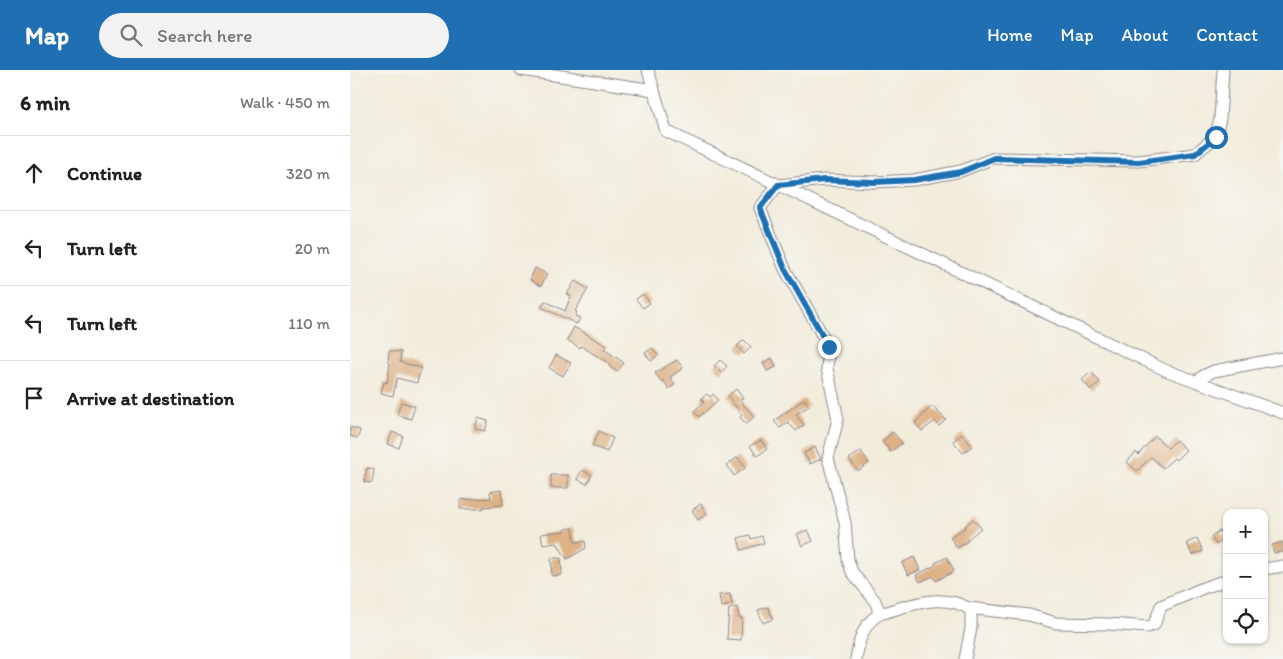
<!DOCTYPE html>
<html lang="en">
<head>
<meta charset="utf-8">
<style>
  body { margin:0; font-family:Itim,sans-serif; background:#f2f2f2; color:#202124 }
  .controls { position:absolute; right:15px; bottom:15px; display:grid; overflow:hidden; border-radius:10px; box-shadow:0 1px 4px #0004 }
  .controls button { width:45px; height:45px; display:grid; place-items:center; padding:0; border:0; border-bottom:1px solid #e0e0e0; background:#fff; color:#202124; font:25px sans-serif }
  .stop { position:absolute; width:15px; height:15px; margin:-11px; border:4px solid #1f6fb2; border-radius:50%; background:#fff }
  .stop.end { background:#1f6fb2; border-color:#fff; box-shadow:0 1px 5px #0008 }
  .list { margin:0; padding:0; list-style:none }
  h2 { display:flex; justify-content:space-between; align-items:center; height:65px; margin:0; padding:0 20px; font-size:21px }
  h2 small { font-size:16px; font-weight:400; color:#757577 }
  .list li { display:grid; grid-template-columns:32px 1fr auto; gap:15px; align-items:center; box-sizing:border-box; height:75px; padding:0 20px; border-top:1px solid #e0e0e0 }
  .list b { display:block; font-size:19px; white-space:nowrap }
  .list em { font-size:16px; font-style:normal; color:#757577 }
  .icon { flex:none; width:28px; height:28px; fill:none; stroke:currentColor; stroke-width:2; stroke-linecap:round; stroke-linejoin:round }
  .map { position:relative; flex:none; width:933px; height:589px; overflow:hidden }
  header { display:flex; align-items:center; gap:30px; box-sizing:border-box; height:70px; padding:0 25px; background:#1f6fb2; color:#fff }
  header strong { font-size:24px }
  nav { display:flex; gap:28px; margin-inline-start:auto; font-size:18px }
  .search { width:350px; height:45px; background:#f2f2f2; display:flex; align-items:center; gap:12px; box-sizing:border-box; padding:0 18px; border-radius:28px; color:#757577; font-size:19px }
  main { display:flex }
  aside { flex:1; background:#fff }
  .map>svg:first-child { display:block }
  .building { fill:#ddb184 }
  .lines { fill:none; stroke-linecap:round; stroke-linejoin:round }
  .minor-casing { stroke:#8a878b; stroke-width:13 }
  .minor { stroke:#fff; stroke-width:11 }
  .route { stroke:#1f6fb2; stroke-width:6 }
</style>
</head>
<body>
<header>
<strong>Map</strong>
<div class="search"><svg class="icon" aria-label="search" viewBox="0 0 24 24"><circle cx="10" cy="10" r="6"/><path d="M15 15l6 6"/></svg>Search here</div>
<nav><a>Home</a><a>Map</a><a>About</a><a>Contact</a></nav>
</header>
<main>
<aside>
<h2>6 min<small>Walk · 450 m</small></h2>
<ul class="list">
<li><svg class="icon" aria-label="ahead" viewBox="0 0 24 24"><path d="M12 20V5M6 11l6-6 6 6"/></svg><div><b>Continue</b></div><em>320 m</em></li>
<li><svg class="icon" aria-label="left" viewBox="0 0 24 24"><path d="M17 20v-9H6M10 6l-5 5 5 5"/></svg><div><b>Turn left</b></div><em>20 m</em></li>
<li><svg class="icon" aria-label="left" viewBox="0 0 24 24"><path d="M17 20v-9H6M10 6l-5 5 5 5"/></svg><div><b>Turn left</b></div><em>110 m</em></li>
<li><svg class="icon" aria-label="arrive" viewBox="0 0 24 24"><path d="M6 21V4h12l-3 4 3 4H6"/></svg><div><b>Arrive at destination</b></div></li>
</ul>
</aside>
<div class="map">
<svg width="933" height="589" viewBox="0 0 933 589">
  <rect width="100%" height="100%" fill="#f6f6f2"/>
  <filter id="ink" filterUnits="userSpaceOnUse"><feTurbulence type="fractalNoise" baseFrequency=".02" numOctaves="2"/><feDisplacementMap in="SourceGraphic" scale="10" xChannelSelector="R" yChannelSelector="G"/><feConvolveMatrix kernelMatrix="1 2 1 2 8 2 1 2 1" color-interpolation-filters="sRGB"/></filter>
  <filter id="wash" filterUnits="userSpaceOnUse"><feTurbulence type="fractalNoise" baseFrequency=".0096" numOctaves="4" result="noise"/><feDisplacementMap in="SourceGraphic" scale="20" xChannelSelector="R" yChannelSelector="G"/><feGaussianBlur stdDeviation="1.12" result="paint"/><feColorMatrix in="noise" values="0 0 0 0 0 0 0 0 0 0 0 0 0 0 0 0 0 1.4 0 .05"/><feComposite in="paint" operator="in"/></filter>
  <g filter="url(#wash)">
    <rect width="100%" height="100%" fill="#f2ecdb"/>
    <g id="blocks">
      <path class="building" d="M 185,198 L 197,204 L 191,216 L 180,210 Z
        M 225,211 L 238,219 L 225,241 L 227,242 L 225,246 L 230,248 L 227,254 L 191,237 L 195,231 L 215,241 L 221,226 L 217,224 Z
        M 293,224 L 300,233 L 293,238 L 286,229 Z
        M 224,257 L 257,276 L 254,279 L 274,293 L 267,302 L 259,296 L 260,294 L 231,276 L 230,278 L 217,270 Z
        M 394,270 L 401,277 L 394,284 L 387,276 Z
        M 302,278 L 308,285 L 301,291 L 295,283 Z
        M 39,281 L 51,282 L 50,292 L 71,298 L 67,313 L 47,308 L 43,326 L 31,323 L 34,312 L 37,313 L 40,293 L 38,292 Z
        M 206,285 L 221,293 L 213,306 L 199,298 Z
        M 422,288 L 426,297 L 417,301 L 413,293 Z
        M 327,290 L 333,298 L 320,307 L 325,314 L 319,319 L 313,310 L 312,312 L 305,303 Z
        M 370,290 L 377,296 L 371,303 L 364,296 Z
        M 741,302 L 750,312 L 741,320 L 732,310 Z
        M 386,319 L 393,328 L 390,330 L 404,347 L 396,354 L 390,347 L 392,345 L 378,326 Z
        M 357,324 L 360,327 L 363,324 L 368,330 L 349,347 L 344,341 L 354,332 L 351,329 Z
        M 454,329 L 459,336 L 446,344 L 454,355 L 446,361 L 438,352 L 430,358 L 424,351 Z
        M 51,332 L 65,336 L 61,349 L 47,345 Z
        M 582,336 L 596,350 L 589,356 L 585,351 L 572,361 L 565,353 Z
        M 128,348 L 138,351 L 135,361 L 125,359 Z
        M 0,357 L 10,360 L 8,368 L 0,366 Z
        M 249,361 L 263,368 L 257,382 L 242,376 Z
        M 42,362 L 53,366 L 49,378 L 38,374 Z
        M 543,362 L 552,373 L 540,382 L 532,371 Z
        M 612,364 L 622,376 L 613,383 L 603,371 Z
        M 805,366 L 818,378 L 826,370 L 836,380 L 826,390 L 824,388 L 813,398 L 801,387 L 787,401 L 777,392 L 786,382 L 788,385 Z
        M 411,370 L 417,379 L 407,386 L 400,376 Z
        M 465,377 L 471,389 L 460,394 L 454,383 Z
        M 511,381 L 519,393 L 508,401 L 499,389 Z
        M 388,387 L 395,398 L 384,406 L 377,395 Z
        M 17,398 L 24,399 L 22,413 L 14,412 Z
        M 232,400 L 242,405 L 237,414 L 227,409 Z
        M 201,405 L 218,405 L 218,418 L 201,418 Z
        M 151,420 L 153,435 L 133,437 L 133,439 L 110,439 L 110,430 L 141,428 L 140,422 Z
        M 351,434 L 357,444 L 348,450 L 342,440 Z
        M 623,449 L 631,458 L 617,470 L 618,471 L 607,478 L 600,467 L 616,457 L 615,456 Z
        M 223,458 L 225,472 L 235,471 L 236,478 L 217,489 L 207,473 L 193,475 L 191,464 L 215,461 L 215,459 Z
        M 458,460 L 463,471 L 452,476 L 447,464 Z
        M 870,461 L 875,469 L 866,475 L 861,466 Z
        M 400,465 L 401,469 L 412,466 L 414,473 L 391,480 L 388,468 Z
        M 847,468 L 853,481 L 842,485 L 837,473 Z
        M 933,472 L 933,482 L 924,483 L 922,475 Z
        M 564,487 L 570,500 L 558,505 L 552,493 Z
        M 597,487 L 604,501 L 586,511 L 583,506 L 570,512 L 566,505 L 586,495 L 585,493 Z
        M 201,488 L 211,488 L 212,505 L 202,506 Z
        M 380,524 L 382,535 L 371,537 L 369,525 Z
        M 387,537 L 389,548 L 392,548 L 391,570 L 377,569 L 379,539 Z
        M 418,537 L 423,549 L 413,553 L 408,540 Z"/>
    </g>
  </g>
  <g filter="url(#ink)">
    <use href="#blocks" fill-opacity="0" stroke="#8a878b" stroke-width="1"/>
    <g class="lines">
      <defs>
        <path id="minor" d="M 171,0 L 304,20
          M 298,0 L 316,61 L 815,300 L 933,343
          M 848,312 L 853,306 L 864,301 L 933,288
          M 914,499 L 933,496
          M 619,538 L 679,545 L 706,553 L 759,554 L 797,557 L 804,555 L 811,536 L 853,518 L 877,510
          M 528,545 L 528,538 L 525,531 L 502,502 L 498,490 L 495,452 L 478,388 L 488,349 L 477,298 L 479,277 L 435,199 L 410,138 L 428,115 L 474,110 L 524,112 L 564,110 L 611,101 L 644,88 L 789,91 L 845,84 L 865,67 L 870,49 L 873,0
          M 506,589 C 509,572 512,555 528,545 C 532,543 538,542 543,540 C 568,532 597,524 621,540 L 621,558 L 615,589"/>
      </defs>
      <use href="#minor" class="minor-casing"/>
      <use href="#minor" class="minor"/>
    </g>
  </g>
  <g class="lines" filter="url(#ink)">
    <path class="route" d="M 479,277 L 435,199 L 410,138 L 428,115 L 474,110 L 524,112 L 564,110 L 611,102 L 644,88 L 789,92 L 845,84 L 866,67"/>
  </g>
</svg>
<div class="controls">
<button>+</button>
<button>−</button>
<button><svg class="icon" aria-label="locate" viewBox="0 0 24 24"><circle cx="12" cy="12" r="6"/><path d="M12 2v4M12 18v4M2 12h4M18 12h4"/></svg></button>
</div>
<div class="stop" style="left:866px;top:67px"></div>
<div class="stop end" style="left:479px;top:277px"></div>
</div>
</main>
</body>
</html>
